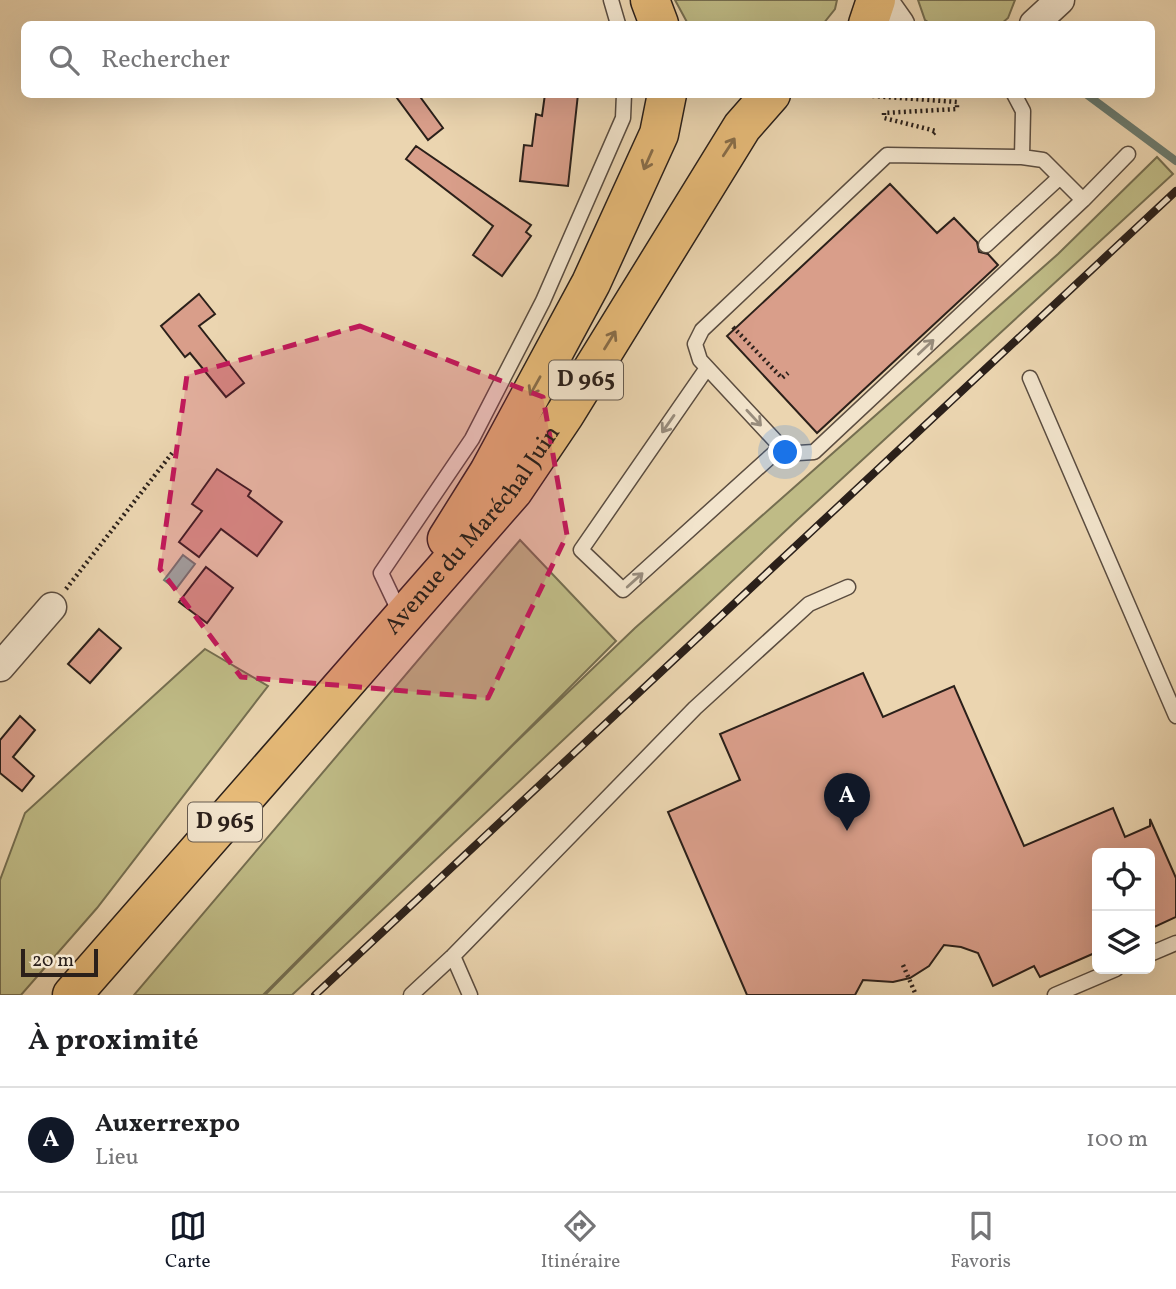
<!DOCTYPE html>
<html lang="fr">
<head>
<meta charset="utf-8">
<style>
  body { margin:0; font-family:Vollkorn,serif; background:#f2f2f2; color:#202124 }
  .controls { position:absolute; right:21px; bottom:21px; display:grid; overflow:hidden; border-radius:10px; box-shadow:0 7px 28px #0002 }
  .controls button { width:63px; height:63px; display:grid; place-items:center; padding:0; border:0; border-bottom:2px solid #e0e0e0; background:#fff; color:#202124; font:35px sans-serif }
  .scale { position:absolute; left:21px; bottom:18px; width:77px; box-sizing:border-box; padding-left:7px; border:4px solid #2b201a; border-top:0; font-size:19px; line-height:24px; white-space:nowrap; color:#2b201a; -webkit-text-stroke:5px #f2e4cc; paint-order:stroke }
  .you { position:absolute; left:786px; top:453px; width:24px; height:24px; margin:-18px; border:5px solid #fff; border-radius:50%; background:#1a73e8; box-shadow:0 0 0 10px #1a73e833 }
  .badge { display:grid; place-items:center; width:46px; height:46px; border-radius:50%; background:#111827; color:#fff; font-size:23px; font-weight:700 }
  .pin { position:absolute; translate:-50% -58px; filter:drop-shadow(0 2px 4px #0008) }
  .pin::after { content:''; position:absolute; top:37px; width:24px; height:21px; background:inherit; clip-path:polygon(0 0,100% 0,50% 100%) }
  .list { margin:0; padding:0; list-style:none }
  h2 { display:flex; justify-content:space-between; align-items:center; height:91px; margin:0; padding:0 28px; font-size:30px }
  h2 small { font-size:23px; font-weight:400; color:#757577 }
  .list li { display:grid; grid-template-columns:46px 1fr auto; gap:21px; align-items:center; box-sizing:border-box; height:105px; padding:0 28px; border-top:2px solid #e0e0e0 }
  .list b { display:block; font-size:26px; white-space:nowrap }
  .list p { margin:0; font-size:23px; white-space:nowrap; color:#757577 }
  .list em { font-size:23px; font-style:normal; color:#757577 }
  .icon { flex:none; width:38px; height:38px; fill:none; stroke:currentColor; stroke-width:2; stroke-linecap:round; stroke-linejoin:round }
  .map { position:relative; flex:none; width:1176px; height:995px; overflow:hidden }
  .search { position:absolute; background:#fff; box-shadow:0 7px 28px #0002; left:21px; right:21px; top:21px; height:77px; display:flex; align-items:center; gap:18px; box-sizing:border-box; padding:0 24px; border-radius:10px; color:#757577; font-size:26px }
  .sheet { height:196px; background:#fff }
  nav { display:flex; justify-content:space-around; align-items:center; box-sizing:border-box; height:98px; border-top:2px solid #e0e0e0; background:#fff; font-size:19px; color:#757577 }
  nav a { display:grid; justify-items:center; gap:4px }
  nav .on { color:#111827 }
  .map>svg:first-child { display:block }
  .green { fill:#bfbb86; stroke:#756e50; stroke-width:2 }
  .water { fill:#98b9a9; stroke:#6c7c70; stroke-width:2 }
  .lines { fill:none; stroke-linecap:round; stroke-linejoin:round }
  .stream { stroke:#6c7c70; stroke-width:8 }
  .building { fill:#d99e8a; stroke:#2b201a; stroke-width:2 }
  .service-casing { stroke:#5b4d40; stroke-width:17 }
  .minor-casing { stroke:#5b4d40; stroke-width:31 }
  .primary-casing { stroke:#2b201a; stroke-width:41 }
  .path { stroke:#2b201a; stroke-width:4.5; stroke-dasharray:2 3.5; stroke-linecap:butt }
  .service { stroke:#f2e4cc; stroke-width:14 }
  .minor { stroke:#f2e4cc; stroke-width:28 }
  .primary { stroke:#e6ba78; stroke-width:38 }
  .rail-casing { stroke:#2b201a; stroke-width:8 }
  .rail { stroke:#f2e4cc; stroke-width:5; stroke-dasharray:16; stroke-linecap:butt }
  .oneway { stroke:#886d49 }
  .oneway2 { stroke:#988c7c }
  .marked { fill:#c2185b; fill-opacity:0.2; stroke:#c2185b; stroke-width:5; stroke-dasharray:14 9; stroke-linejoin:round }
  .labels { text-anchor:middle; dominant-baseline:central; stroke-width:5; stroke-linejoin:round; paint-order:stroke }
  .shield { fill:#f2e4cc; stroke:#675b4f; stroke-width:2 }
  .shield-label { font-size:23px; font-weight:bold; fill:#2b201a }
  .street-label { font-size:24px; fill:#2b201a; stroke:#f2e4cc }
</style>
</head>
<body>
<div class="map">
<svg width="1176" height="995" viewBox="0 0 1176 995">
  <rect width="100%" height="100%" fill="#ebd5b0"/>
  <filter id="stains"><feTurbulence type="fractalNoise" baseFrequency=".00286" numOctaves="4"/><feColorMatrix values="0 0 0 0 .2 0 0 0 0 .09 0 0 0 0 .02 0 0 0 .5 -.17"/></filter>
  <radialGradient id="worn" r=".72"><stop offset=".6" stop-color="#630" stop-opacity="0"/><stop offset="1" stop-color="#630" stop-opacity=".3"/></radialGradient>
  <path class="green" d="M 675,0 L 837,0 L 835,9 L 823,24 L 688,24 Z
    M 918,0 L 1015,0 L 1008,18 L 1001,24 L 931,24 L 925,20 Z
    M 1157,157 L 1173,174 L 797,520 L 292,995 L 265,995 L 513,745 L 635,628 L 1058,254 Z
    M 520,540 L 616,641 L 263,995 L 134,995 Z
    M 205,649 L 268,686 L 97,908 L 21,995 L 0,995 L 0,880 L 25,813 Z"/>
  <path class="water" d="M 183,555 L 195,564 L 176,589 L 164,580 Z"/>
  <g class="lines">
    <path class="stream" d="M 1086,94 L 1176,161"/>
  </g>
  <path class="building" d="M 394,94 L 418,94 L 443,128 L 428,140 Z
    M 545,94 L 578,94 L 568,186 L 520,181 L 524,145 L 532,146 L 536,114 L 542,116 Z
    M 416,146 L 531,225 L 526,232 L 531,236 L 502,276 L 473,255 L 493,226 L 406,159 Z
    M 890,184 L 937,233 L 954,218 L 977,242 L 979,252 L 988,254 L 998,265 L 817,433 L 727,336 Z
    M 199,294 L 215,314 L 199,326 L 244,383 L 226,397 L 190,353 L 185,357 L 161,326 Z
    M 217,469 L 251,491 L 248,496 L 282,522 L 257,556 L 221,529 L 199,557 L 179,542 L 202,511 L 192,504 Z
    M 206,567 L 233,588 L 207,623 L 179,602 Z
    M 99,629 L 121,648 L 90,683 L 68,664 Z
    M 863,673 L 883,717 L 954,686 L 1024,846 L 1113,808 L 1125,837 L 1150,826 L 1150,819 L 1176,878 L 1176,917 L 1150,929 L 1150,853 L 1097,853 L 1097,952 L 1040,977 L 1034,966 L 993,986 L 978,953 L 961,947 L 944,945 L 929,966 L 910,978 L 893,982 L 863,980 L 855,995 L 747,995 L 668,812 L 740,780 L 720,734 Z
    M 20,716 L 35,730 L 13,757 L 34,776 L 22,791 L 0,773 L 0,740 Z"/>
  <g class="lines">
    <defs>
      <path id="service" d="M 611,0 L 618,24
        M 1014,94 L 1023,111 L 1022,157
        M 1083,200 L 1043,160 L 1022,157 L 887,155 L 702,330 L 695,344 L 700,360 L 781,447 L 798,453 L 814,452 L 1083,200 L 1128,154
        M 986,245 L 1060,177
        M 707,368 L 581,550 L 623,590 L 781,447
        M 1030,378 L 1176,716
        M 400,613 L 381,573 L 472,439 L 543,301 L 623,118 L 624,94
        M 1150,954 L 1176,943
        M 453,956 L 470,995
        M 411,995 L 453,956 L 695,708 L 809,604 L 848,587
        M 1055,995 L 1116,969"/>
      <path id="minor" d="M 883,0 L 900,24
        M 1034,24 L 1060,0
        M 0,667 L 52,607"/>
      <g id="primary">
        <path d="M 650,0 L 659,24"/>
        <path d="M 868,24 L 876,0"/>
        <path d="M 447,539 L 489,472 L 591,283 L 659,134 L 667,94"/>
        <path id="s1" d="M 72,995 L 513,491 L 565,414 L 742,127 L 771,94"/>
      </g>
    </defs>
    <use href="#service" class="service-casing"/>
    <use href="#minor" class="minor-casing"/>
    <use href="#primary" class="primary-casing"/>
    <path class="path" d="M 845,94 L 957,102 L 957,109 L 884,113 L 884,118 L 936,131 L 931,136
      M 733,327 L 782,378 L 788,373
      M 66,589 L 173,452
      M 903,965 L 916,995"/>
    <use href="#service" class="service"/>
    <use href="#minor" class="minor"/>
    <use href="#primary" class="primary"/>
    <defs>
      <path id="rail" d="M 315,995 L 1176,191"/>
    </defs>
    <use href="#rail" class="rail-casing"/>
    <use href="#rail" class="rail"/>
  </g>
  <defs><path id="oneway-shaft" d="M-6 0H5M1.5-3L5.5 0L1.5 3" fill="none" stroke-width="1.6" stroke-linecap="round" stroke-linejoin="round" transform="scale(1.75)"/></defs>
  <g class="oneway">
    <use href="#oneway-shaft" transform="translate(729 147) rotate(-57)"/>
    <use href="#oneway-shaft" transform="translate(648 160) rotate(114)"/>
    <use href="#oneway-shaft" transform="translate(610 340) rotate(-58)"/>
    <use href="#oneway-shaft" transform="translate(535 386) rotate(119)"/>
  </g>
  <g class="oneway2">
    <use href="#oneway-shaft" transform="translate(926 347) rotate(-43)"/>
    <use href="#oneway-shaft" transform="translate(754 418) rotate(47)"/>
    <use href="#oneway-shaft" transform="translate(668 424) rotate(125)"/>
    <use href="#oneway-shaft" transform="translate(635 580) rotate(-42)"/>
  </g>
  <path class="marked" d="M 360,326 L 543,397 L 567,535 L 488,698 L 241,677 L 160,569 L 187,375 Z"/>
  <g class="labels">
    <g class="shield">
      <rect x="549" y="360.5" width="74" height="39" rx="5"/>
      <rect x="188" y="802.5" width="74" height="39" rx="5"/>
    </g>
    <g class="shield-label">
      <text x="586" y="380">D 965</text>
      <text x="225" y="822">D 965</text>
    </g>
    <g class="street-label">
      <text stroke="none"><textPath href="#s1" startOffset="614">Avenue du Maréchal Juin</textPath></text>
    </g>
  </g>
  <rect width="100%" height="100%" filter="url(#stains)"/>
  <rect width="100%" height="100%" fill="url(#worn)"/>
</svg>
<div class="controls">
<button><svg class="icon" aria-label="locate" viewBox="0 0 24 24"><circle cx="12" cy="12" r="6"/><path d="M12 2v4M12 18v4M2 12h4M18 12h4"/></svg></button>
<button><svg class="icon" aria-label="layers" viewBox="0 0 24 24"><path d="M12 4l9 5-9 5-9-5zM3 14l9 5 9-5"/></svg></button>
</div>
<div class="scale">20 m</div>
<div class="you"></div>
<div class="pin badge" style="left:847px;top:831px">A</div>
<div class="search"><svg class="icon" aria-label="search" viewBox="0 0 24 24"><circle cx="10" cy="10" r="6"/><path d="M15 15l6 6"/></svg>Rechercher</div>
</div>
<section class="sheet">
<h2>À proximité<small></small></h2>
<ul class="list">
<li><span class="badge">A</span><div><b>Auxerrexpo</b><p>Lieu</p></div><em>100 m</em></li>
</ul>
</section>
<nav>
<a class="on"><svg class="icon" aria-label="map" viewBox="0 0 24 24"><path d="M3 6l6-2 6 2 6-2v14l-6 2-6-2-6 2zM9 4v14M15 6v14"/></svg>Carte</a>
<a><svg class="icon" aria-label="directions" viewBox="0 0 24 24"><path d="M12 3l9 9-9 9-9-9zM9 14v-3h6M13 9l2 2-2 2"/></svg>Itinéraire</a>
<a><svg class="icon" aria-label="saved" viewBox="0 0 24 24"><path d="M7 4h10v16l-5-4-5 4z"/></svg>Favoris</a>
</nav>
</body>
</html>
